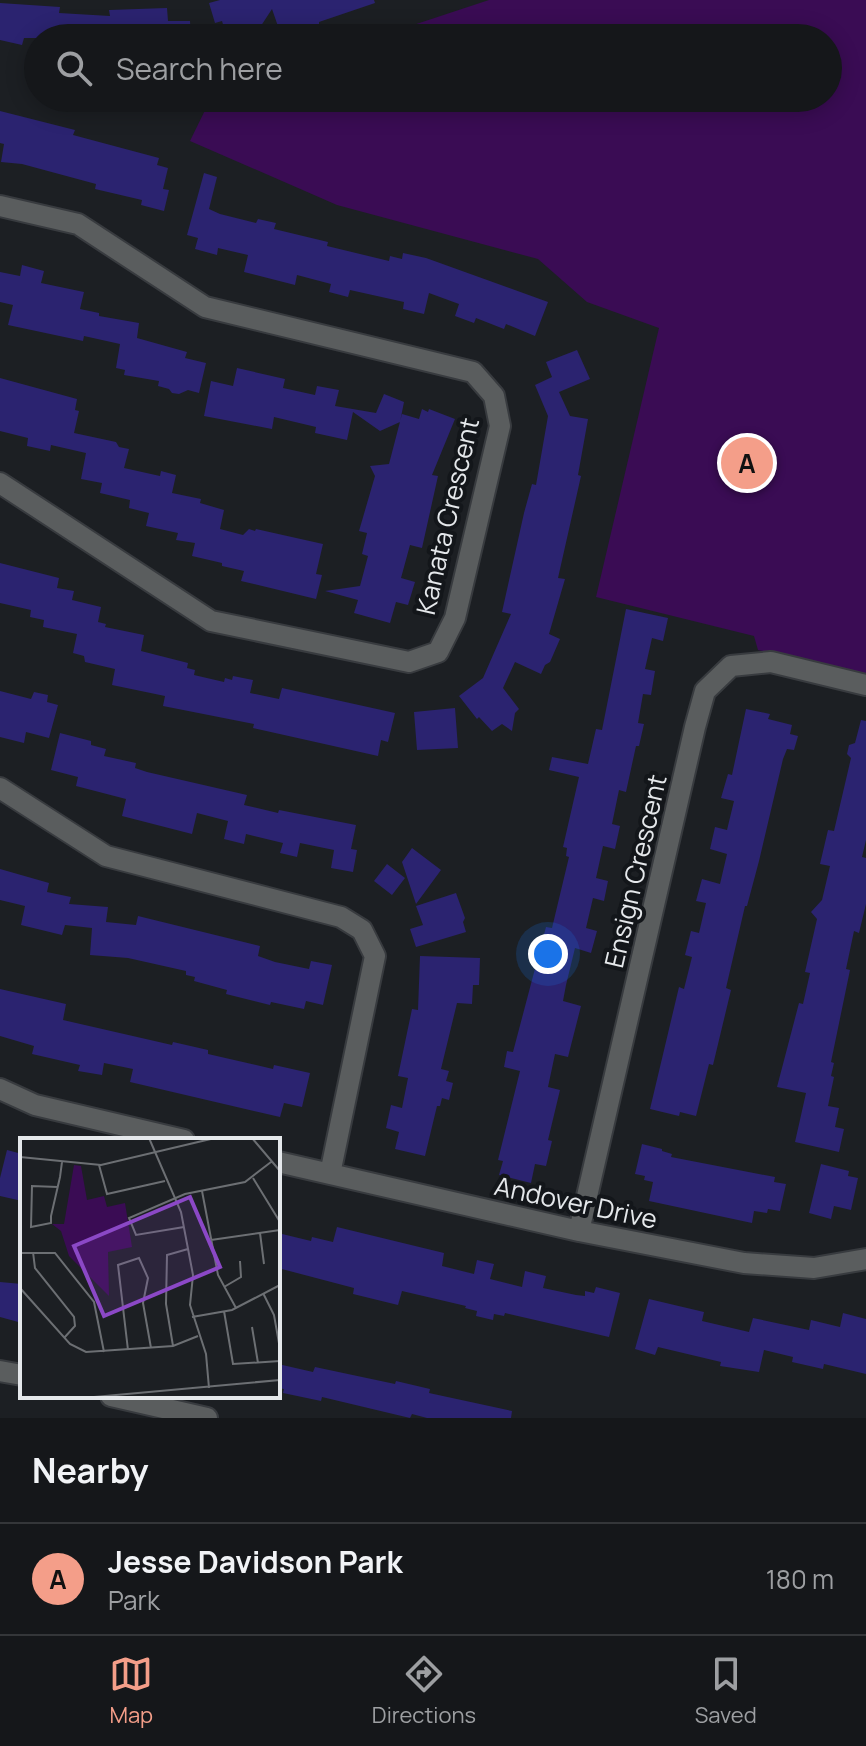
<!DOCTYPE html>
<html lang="en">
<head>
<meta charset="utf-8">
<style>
  body { margin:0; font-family:Manrope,sans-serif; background:#222427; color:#f1f3f6 }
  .you { position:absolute; left:548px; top:954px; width:28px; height:28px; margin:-20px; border:6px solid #fff; border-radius:50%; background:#1a73e8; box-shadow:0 0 0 12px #1a73e833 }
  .badge { display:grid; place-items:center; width:52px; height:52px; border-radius:50%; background:#f49e89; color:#111; font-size:26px; font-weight:700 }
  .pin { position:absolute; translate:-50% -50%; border:4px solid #fff; box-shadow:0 2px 8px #0006 }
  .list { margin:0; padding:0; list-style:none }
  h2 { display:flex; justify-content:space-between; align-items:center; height:104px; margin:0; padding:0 32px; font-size:34px }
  h2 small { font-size:26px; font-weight:400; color:#9d9fa2 }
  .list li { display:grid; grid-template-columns:52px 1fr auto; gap:24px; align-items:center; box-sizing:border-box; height:112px; padding:0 32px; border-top:2px solid #343639 }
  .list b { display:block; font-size:30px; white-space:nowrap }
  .list p { margin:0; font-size:26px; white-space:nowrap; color:#9d9fa2 }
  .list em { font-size:26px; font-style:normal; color:#9d9fa2 }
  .icon { flex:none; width:44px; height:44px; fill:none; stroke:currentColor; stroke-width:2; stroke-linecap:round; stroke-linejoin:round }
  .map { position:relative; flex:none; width:866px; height:1418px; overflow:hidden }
  .search { position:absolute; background:#15171a; box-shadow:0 4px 20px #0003; left:24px; right:24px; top:24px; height:88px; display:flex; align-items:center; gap:20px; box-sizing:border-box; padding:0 28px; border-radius:44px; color:#9d9fa2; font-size:30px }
  .sheet { height:216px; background:#15171a }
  nav { display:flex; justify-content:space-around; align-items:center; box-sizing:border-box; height:112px; border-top:2px solid #343639; background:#15171a; font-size:22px; color:#9d9fa2 }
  nav a { display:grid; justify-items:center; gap:4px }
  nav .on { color:#f49e89 }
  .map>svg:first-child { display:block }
  .green { fill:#3a0c54 }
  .building { fill:#2b2370 }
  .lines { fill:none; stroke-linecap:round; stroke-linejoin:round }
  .minor-casing { stroke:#383b3f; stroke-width:24 }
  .minor { stroke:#5a5d5e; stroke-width:20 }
  .labels { text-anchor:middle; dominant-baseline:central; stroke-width:8; stroke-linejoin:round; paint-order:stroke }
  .street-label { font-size:26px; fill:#e5e8eb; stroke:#13161a }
  .inset-road { fill:none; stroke:#6c6f73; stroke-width:2 }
  .view { fill:#8b48c6; fill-opacity:0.15; stroke:#8b48c6; stroke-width:4 }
  .inset-edge { fill:none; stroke:#e5e8eb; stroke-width:4 }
</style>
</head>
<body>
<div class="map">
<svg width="866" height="1418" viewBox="0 0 866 1418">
  <rect width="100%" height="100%" fill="#1c1f23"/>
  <path class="green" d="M 489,0 L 866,0 L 866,674 L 758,650 L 754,636 L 596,597 L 659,328 L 587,302 L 538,259 L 337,205 L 190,141 L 211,98 L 828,98 L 828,38 L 374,38 Z"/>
  <path class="building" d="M 220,0 L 374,0 L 375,3 L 319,22 L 319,24 L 294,33 L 291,32 L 281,35 L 272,9 L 255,35 L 227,38 L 222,21 L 215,23 L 209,3 Z
    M 0,3 L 60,7 L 59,13 L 110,16 L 109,10 L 167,8 L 168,21 L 190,21 L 191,38 L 24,38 L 22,45 L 0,40 Z
    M 0,111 L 75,130 L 73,135 L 159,158 L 157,165 L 168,168 L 163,189 L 169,190 L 164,211 L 141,205 L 142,200 L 95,189 L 96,184 L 22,164 L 1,162 L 4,144 L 0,143 Z
    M 204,173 L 217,177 L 209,209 L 220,214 L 256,223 L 258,219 L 276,223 L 274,229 L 328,242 L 327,246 L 389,261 L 390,256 L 402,259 L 403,253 L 426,258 L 548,302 L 535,336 L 506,324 L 504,329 L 476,318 L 474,323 L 455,316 L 459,304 L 429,293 L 424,314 L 403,309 L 404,302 L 350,290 L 348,297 L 329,292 L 331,284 L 297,275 L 295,285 L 244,272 L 248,255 L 218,248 L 217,255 L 195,249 L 198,238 L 187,235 Z
    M 22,265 L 44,271 L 41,283 L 84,292 L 80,309 L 99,313 L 99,316 L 139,323 L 137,338 L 187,352 L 185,358 L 206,363 L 199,393 L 188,390 L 179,394 L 172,393 L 169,389 L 158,386 L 159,381 L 124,375 L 125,370 L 116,368 L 120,344 L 84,336 L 83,341 L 8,325 L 13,305 L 0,302 L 0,272 L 20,276 Z
    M 577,350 L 590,379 L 559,392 L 570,416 L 588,419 L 578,475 L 581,476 L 558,578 L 565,579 L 549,634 L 560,639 L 550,662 L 545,665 L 541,674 L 515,662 L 503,688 L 519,709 L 515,713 L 512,731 L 502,724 L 492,731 L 479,717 L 477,719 L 459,696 L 483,678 L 511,614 L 502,612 L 524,513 L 532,484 L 536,485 L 548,416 L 535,385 L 552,377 L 546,362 Z
    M 237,368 L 285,379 L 283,388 L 315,395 L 317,386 L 339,390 L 335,406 L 376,413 L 384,394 L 404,402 L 400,422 L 380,431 L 353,412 L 347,440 L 315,433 L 316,427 L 274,417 L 272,429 L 204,416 L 211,381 L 233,386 Z
    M 0,378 L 77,399 L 75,410 L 79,411 L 74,433 L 116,442 L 119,447 L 129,449 L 124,468 L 160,476 L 161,471 L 176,475 L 172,493 L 201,499 L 200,503 L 224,510 L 220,529 L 243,535 L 249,529 L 255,531 L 256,529 L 323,544 L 316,574 L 322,575 L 316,599 L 241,581 L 244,571 L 222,566 L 222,563 L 192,556 L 195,543 L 176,540 L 178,533 L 146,526 L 149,513 L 129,508 L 130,500 L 100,493 L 102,483 L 81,479 L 86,453 L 51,445 L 50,451 L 27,446 L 28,438 L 0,431 Z
    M 422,409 L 428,412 L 429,409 L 455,419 L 432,475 L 438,476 L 422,548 L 410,545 L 401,578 L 415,582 L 408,605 L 396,602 L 390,623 L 354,613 L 358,600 L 325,591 L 360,586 L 368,556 L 362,554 L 367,533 L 359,531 L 375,476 L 370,466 L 389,464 L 402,414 L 419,419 Z
    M 0,563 L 59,578 L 57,588 L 74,591 L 72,600 L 101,607 L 98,622 L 106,624 L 105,627 L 144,635 L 141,651 L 188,663 L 187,668 L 195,670 L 194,675 L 224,682 L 225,678 L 232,680 L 233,676 L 253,680 L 250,693 L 279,699 L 282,688 L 395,713 L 388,742 L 381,740 L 378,756 L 253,728 L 254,724 L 163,706 L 165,696 L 112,685 L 115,669 L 85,662 L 84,656 L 73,653 L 77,634 L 43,627 L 44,620 L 30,617 L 31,610 L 0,603 Z
    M 626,609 L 668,618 L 663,641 L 652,638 L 645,669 L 655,671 L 651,695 L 643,694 L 638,723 L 644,724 L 639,746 L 636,746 L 626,792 L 619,790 L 612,824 L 620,826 L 615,849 L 603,846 L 596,878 L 608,881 L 604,901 L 593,898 L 586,928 L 597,931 L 591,953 L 575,948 L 566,985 L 563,1001 L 581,1006 L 568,1057 L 555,1054 L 548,1087 L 560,1090 L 548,1140 L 552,1141 L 546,1166 L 535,1164 L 531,1183 L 499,1175 L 503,1161 L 498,1160 L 520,1071 L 504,1067 L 507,1051 L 513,1052 L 546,927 L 552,928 L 569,857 L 566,856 L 567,848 L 563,847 L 579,777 L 549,770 L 552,757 L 588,764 L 596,729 L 602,730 Z
    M 0,691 L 31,699 L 34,692 L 48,695 L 47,702 L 58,705 L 49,738 L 26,732 L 24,743 L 0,737 Z
    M 455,708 L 458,748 L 417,750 L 414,712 Z
    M 746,709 L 770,714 L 768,719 L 792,725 L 790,734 L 798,736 L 794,750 L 787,749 L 783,759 L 759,861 L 747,906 L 745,906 L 726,988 L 731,990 L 713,1065 L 709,1064 L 696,1116 L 680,1112 L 679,1116 L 650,1109 L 679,987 L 684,989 L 692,957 L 685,955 L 691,931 L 699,933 L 706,903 L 696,901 L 702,879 L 720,884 L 727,854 L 710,849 L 715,827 L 727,830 L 734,801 L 721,798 L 728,774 L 732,775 Z
    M 861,720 L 866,721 L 866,840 L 862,857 L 866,858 L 866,904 L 859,933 L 854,931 L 846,969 L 850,970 L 831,1062 L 834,1063 L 831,1076 L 834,1077 L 828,1106 L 839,1108 L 835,1127 L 844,1129 L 839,1152 L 795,1142 L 806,1093 L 777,1087 L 799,1003 L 803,1004 L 810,973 L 805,972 L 817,919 L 811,912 L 822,900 L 830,866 L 820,864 L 828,830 L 834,831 L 851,758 L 847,754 L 849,745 L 855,743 Z
    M 60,733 L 91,741 L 91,745 L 106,749 L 104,756 L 136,763 L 135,768 L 147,772 L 247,795 L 244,805 L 278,813 L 279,810 L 356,825 L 351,849 L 357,850 L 353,872 L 331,868 L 334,850 L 300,843 L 297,857 L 280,853 L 283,843 L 246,834 L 244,844 L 224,839 L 228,821 L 197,813 L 192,834 L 122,816 L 126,799 L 76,786 L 78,777 L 51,770 Z
    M 412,848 L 441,870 L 416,904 L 402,862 Z
    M 387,864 L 405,878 L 392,895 L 374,881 Z
    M 0,869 L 49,883 L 47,892 L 71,897 L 69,904 L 108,907 L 106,922 L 136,925 L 138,916 L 260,946 L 258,956 L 275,962 L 309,969 L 311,961 L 332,965 L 323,1005 L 306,1001 L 304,1009 L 271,1002 L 270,1005 L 226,994 L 227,990 L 194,981 L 195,977 L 186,975 L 186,971 L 128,958 L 90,955 L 92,928 L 65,925 L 62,935 L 21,925 L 25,906 L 0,900 Z
    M 456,893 L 465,918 L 463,922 L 466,932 L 416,947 L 410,929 L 423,925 L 416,906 Z
    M 420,956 L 480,958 L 479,985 L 473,985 L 472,1004 L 457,1003 L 441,1069 L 449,1071 L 446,1081 L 453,1083 L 449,1100 L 442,1098 L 440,1106 L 437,1106 L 425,1156 L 395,1149 L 399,1132 L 386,1128 L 391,1105 L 402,1108 L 408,1078 L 398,1076 L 412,1009 L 418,1010 Z
    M 0,989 L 66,1004 L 63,1020 L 172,1045 L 173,1042 L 208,1050 L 208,1054 L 273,1069 L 274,1065 L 310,1073 L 302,1107 L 284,1103 L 280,1117 L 130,1082 L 133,1069 L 104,1063 L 102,1075 L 78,1071 L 80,1065 L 32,1054 L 34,1046 L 0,1036 Z
    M 642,1144 L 662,1149 L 662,1151 L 672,1154 L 671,1157 L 775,1177 L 774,1182 L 786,1184 L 780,1211 L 768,1209 L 767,1213 L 754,1211 L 752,1223 L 649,1201 L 653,1182 L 644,1180 L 645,1176 L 635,1174 Z
    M 7,1150 L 22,1154 L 22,1201 L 0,1196 L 0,1178 Z
    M 821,1164 L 849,1171 L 848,1176 L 858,1178 L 851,1210 L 834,1206 L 831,1219 L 809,1213 Z
    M 337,1227 L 444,1253 L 442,1266 L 474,1274 L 477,1260 L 494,1264 L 490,1279 L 522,1287 L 525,1271 L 546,1276 L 543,1288 L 576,1295 L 585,1296 L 585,1291 L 594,1293 L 596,1287 L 620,1293 L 609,1337 L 505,1313 L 504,1316 L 494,1314 L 493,1320 L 476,1316 L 477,1311 L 465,1308 L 466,1306 L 402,1291 L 398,1305 L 353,1294 L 354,1288 L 278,1268 L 278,1233 L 311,1241 L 312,1237 L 333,1242 Z
    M 0,1282 L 22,1284 L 22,1323 L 0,1317 Z
    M 649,1299 L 704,1312 L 702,1321 L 749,1332 L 753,1318 L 809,1330 L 811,1320 L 840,1327 L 843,1313 L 866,1319 L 866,1374 L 824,1364 L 823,1369 L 792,1362 L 793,1357 L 764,1350 L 759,1372 L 720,1366 L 721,1362 L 658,1347 L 655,1355 L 635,1349 Z
    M 278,1364 L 313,1372 L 315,1367 L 395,1384 L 396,1381 L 430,1389 L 429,1393 L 512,1411 L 511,1418 L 427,1418 L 412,1414 L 410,1418 L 322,1397 L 321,1401 L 283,1393 L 284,1389 L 278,1388 Z"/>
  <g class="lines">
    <defs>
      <path id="minor" d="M 0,206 L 78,224 L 205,307 L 473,372 L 494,396 L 500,426 L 455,618 L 438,652 L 409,662 L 211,621 L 0,483
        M 0,788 L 106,856 L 341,917 L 362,930 L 375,956 L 330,1174
        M 0,1089 L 35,1105 L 184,1140
        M 278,1162 L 579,1231 L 744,1263 L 814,1268 L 866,1259
        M 579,1231 L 695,727 L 705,691 L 731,666 L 771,662 L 866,685
        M 0,1371 L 22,1375
        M 111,1396 L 207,1418"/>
    </defs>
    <use href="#minor" class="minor-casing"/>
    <use href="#minor" class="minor"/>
  </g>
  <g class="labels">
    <g class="street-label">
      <text transform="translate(447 516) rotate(-77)">Kanata Crescent</text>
      <text transform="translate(635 871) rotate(-77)">Ensign Crescent</text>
      <text transform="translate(576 1202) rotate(12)">Andover Drive</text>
    </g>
  </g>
  <g transform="translate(20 1138)">
    <rect width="260" height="260" fill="#1c1f23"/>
    <path d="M 54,27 L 61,28 L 67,62 L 84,58 L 87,69 L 105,65 L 112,109 L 88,114 L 89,158 L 49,118 L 41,93 L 32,86 L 44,86 Z" fill="#3a0c54"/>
    <path class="inset-road" d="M 129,0 L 161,74 L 173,137 L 170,167 L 186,216 L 189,250M 232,0 L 260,33M 0,19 L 81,27 L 195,0M 79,27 L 87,56 L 145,43M 233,40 L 260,84M 38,49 L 12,48 L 11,89 L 31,85 L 31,78 L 40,39 L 42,24M 182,53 L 198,137 L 216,170M 164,89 L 116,97 L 109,80 L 165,56 L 225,44 L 251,24M 240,95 L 244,126M 191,102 L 260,92M 13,114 L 15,130 L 54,179 L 55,188 L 44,200M 0,115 L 35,115 L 74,164 L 84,214M 204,149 L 221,139 L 220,123M 0,150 L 50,206 L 66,214 L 153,208 L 178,198M 243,155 L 254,177 L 260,211M 204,173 L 213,226 L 260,223M 172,179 L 212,172 L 260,147M 232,189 L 238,225M 153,208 L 146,166 L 147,117 L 168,111M 108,212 L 98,127 L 119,120 L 128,140 L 123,165 L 131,210M 63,260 L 260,242"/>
    <path class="view" d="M 170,59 L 200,129 L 84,178 L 54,108 Z"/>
    <rect width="260" height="260" class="inset-edge"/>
  </g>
</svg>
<div class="you"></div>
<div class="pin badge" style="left:747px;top:463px">A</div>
<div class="search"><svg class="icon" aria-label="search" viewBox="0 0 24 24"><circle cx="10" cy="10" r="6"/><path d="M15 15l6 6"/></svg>Search here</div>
</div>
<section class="sheet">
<h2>Nearby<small></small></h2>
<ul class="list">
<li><span class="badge">A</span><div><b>Jesse Davidson Park</b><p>Park</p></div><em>180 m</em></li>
</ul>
</section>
<nav>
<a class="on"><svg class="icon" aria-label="map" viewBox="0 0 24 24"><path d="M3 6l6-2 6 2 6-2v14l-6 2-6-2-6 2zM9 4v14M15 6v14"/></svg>Map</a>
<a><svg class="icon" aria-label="directions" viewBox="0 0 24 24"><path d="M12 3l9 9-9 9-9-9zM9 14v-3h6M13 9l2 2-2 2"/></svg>Directions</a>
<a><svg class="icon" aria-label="saved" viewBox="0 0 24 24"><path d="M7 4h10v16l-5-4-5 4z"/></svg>Saved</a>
</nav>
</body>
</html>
